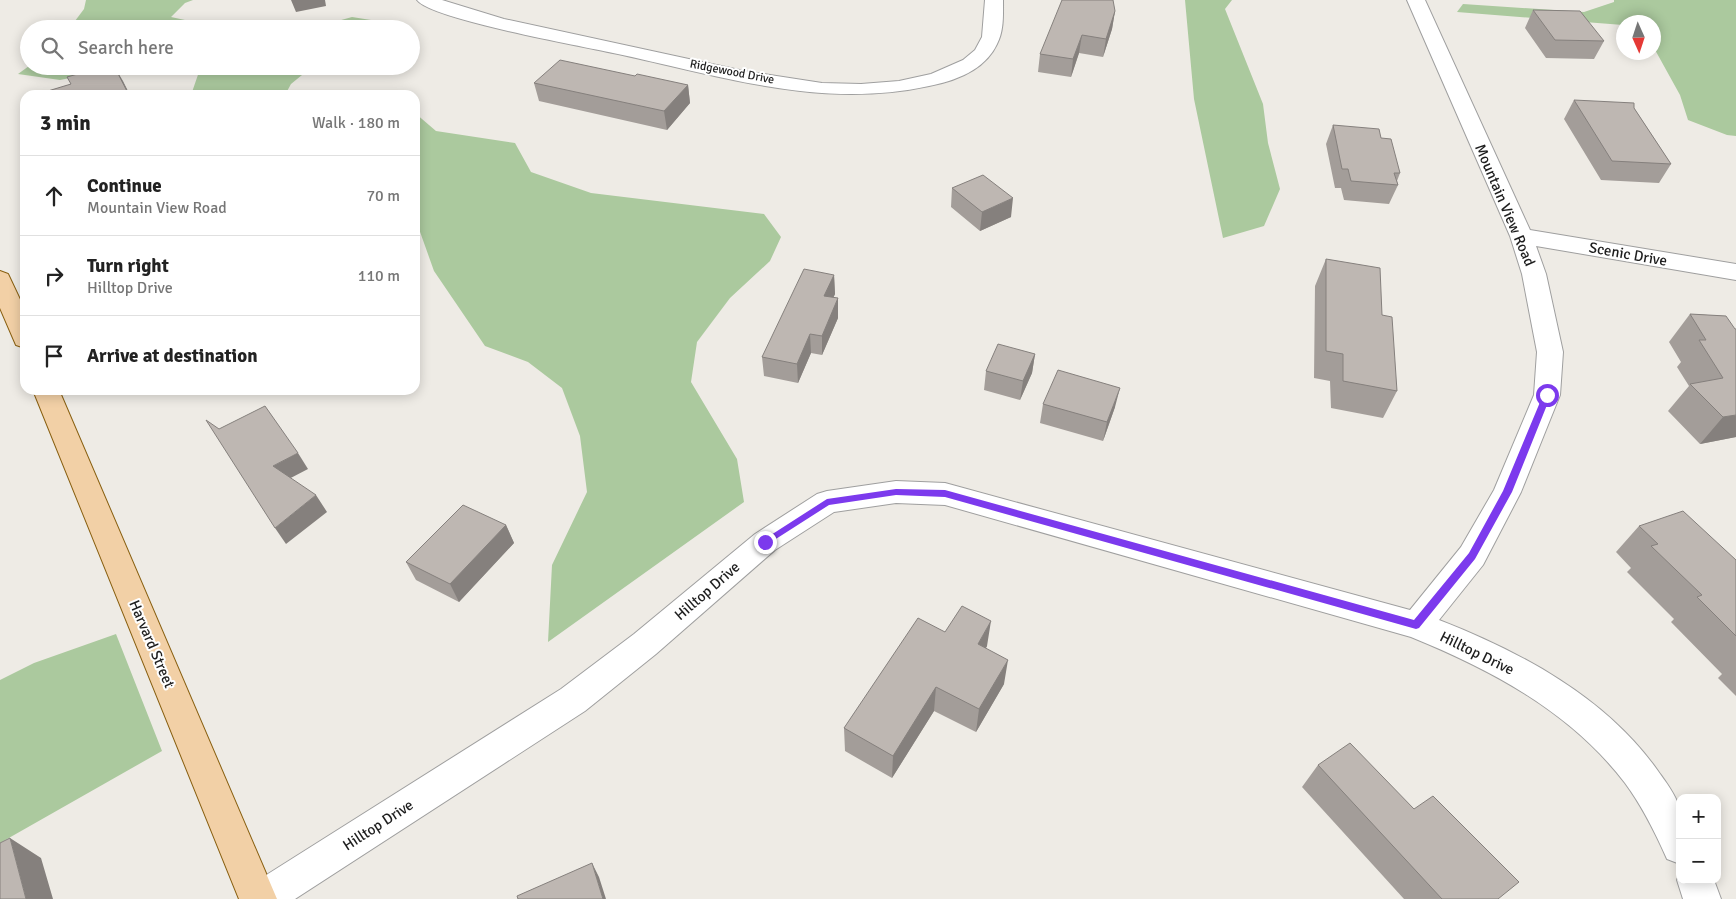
<!DOCTYPE html>
<html lang="en">
<head>
<meta charset="utf-8">
<style>
  body { margin:0; font-family:Signika,sans-serif; background:#f2f2f2; color:#222 }
  .controls { position:absolute; right:15px; bottom:15px; display:grid; overflow:hidden; border-radius:10px; box-shadow:0 2px 12px #0003 }
  .controls button { width:45px; height:45px; display:grid; place-items:center; padding:0; border:0; border-bottom:1px solid #e0e0e0; background:#fff; color:#222; font:25px sans-serif }
  .compass { position:absolute; left:1616px; top:15px; width:45px; height:45px; border-radius:50%; background:#fff; box-shadow:0 2px 12px #0003; rotate:177deg }
  .stop { position:absolute; width:15px; height:15px; margin:-11px; border:4px solid #7c3aed; border-radius:50%; background:#fff }
  .stop.end { background:#7c3aed; border-color:#fff; box-shadow:0 1px 5px #0008 }
  .list { margin:0; padding:0; list-style:none }
  h2 { display:flex; justify-content:space-between; align-items:center; height:65px; margin:0; padding:0 20px; font-size:21px }
  h2 small { font-size:16px; font-weight:400; color:#767676 }
  .list li { display:grid; grid-template-columns:32px 1fr auto; gap:15px; align-items:center; box-sizing:border-box; height:80px; padding:0 20px; border-top:1px solid #e0e0e0 }
  .list b { display:block; font-size:19px; white-space:nowrap }
  .list p { margin:0; font-size:16px; white-space:nowrap; color:#767676 }
  .list em { font-size:16px; font-style:normal; color:#767676 }
  .icon { flex:none; width:28px; height:28px; fill:none; stroke:currentColor; stroke-width:2; stroke-linecap:round; stroke-linejoin:round }
  .map { position:relative; flex:none; width:1736px; height:899px; overflow:hidden }
  .search { position:absolute; background:#fff; box-shadow:0 2px 12px #0003; left:20px; top:20px; width:400px; height:55px; display:flex; align-items:center; gap:12px; box-sizing:border-box; padding:0 18px; border-radius:28px; color:#767676; font-size:19px }
  .panel { position:absolute; background:#fff; box-shadow:0 2px 12px #0003; left:20px; top:90px; width:400px; height:305px; border-radius:15px }
  .map>svg:first-child { display:block }
  .forest { fill:#abc99e }
  .lines { fill:none; stroke-linecap:round; stroke-linejoin:round }
  .minor-casing { stroke:#9f9f9f; stroke-width:2 }
  .major-casing { stroke:#885f10; stroke-width:2 }
  .minor { fill:#fff; fill-rule:evenodd }
  .major { fill:#f2d0a6; fill-rule:evenodd }
  .wall { fill:#a39d99 }
  .shaded-wall { fill:#85807d }
  .building { fill:#beb7b2; stroke:#85807d }
  .route { fill:#7c3aed }
  .labels { text-anchor:middle; dominant-baseline:central; stroke-width:4; stroke-linejoin:round; paint-order:stroke }
  .far-street-label { font-size:12px; fill:#1e1e1e; stroke:#fff }
  .street-label { font-size:15px; fill:#1e1e1e; stroke:#fff }
</style>
</head>
<body>
<div class="map">
<svg width="1736" height="899" viewBox="0 0 1736 899">
  <rect width="100%" height="100%" fill="#eeebe5"/>
  <path class="forest" d="M 86,0 L 193,0 L 185,3 L 171,17 L 227,29 L 69,29 L 84,9 Z
    M 1185,0 L 1232,0 L 1225,9 L 1263,104 L 1268,143 L 1280,189 L 1264,226 L 1223,238 L 1194,99 Z
    M 1614,0 L 1736,0 L 1736,136 L 1727,135 L 1688,120 L 1680,95 L 1654,48 L 1654,22 L 1624,22 L 1623,25 L 1457,12 L 1463,4 L 1584,12 L 1614,2 Z
    M 352,17 L 371,20 L 360,29 L 309,29 Z
    M 29,66 L 130,66 L 60,80 L 18,74 Z
    M 201,66 L 313,66 L 291,84 L 285,95 L 191,95 Z
    M 415,113 L 436,131 L 515,143 L 531,172 L 591,193 L 764,214 L 781,237 L 770,261 L 730,298 L 697,342 L 691,382 L 737,459 L 744,502 L 548,642 L 552,565 L 587,492 L 580,436 L 562,388 L 528,362 L 485,346 L 434,271 L 419,229 L 415,227 Z
    M 116,634 L 162,751 L 0,843 L 0,680 L 34,663 Z"/>
  <g class="lines">
    <defs>
      <path id="minor" d="M 417,0 L 442,0 L 504,19 L 744,71 L 822,83 L 861,84 L 899,81 L 931,74 L 963,60 L 975,50 L 982,37 L 985,0 L 1003,0 C 1003,15 1004,31 997,44 C 985,70 955,81 929,86 C 820,110 718,75 613,53 C 582,46 430,19 417,0 Z
        M 1407,0 L 1425,0 L 1530,230 L 1736,264 L 1736,280 L 1536,246 L 1546,274 L 1563,352 L 1560,395 L 1521,492 L 1483,565 L 1439,620 C 1521,652 1606,697 1658,771 C 1665,781 1676,795 1679,807 C 1683,819 1680,850 1680,864 L 1667,859 C 1655,832 1642,806 1625,783 C 1571,712 1492,670 1411,637 L 945,505 L 896,503 L 834,512 L 775,550 L 656,654 L 585,711 L 295,899 L 243,899 L 249,886 L 561,689 L 634,634 L 755,534 L 817,494 L 827,491 L 896,481 L 945,483 L 1410,610 L 1461,547 L 1494,490 L 1534,395 L 1537,352 L 1522,274 L 1510,236 Z
        M 1680,872 L 1680,880 L 1714,880 L 1721,899 L 1683,899 L 1677,880 Z"/>
      <path id="major" d="M 0,271 L 8,274 L 25,310 L 25,348 L 16,345 L 0,308 Z
        M 33,390 L 59,390 L 277,899 L 239,899 Z"/>
    </defs>
    <use href="#minor" class="minor-casing"/>
    <use href="#major" class="major-casing"/>
    <use href="#minor" class="minor"/>
    <use href="#major" class="major"/>
  </g>
  <path class="wall" d="M 1533,10 L 1604,41 L 1594,59 L 1546,58 L 1525,28 Z
    M 1115,11 L 1112,29 L 1103,57 L 1079,53 L 1071,77 L 1038,72 L 1040,54 Z
    M 635,76 L 688,85 L 690,103 L 667,130 L 539,101 L 534,83 Z
    M 1574,100 L 1634,108 L 1671,164 L 1659,183 L 1601,180 L 1564,119 Z
    M 1333,125 L 1381,138 L 1400,173 L 1397,181 L 1398,185 L 1389,204 L 1344,200 L 1341,188 L 1335,188 L 1326,144 Z
    M 952,188 L 1011,217 L 980,231 L 951,207 Z
    M 1326,259 L 1382,315 L 1397,391 L 1383,418 L 1331,408 L 1330,381 L 1314,378 L 1315,286 Z
    M 834,275 L 835,294 L 833,298 L 838,298 L 838,318 L 822,355 L 811,353 L 798,383 L 764,376 L 762,357 Z
    M 1690,314 L 1726,316 L 1736,437 L 1700,444 L 1668,411 L 1689,386 L 1677,367 L 1681,362 L 1669,342 Z
    M 1035,354 L 1032,373 L 1020,400 L 984,390 L 986,371 Z
    M 1043,404 L 1115,407 L 1103,441 L 1040,423 Z
    M 506,525 L 514,543 L 459,602 L 416,580 L 406,562 Z
    M 1639,526 L 1736,560 L 1736,696 L 1718,678 L 1722,674 L 1671,622 L 1674,619 L 1627,572 L 1631,568 L 1616,552 Z
    M 945,632 L 987,646 L 986,648 L 1004,684 L 976,732 L 934,711 L 892,778 L 845,751 L 844,728 Z
    M 1318,765 L 1414,809 L 1498,899 L 1404,899 L 1302,787 Z"/>
  <path class="shaded-wall" d="M 291,0 L 325,0 L 326,6 L 296,12 Z
    M 1115,11 L 1112,29 L 1103,57 L 1106,39 Z
    M 1082,35 L 1079,53 L 1071,77 L 1073,59 Z
    M 114,66 L 123,81 L 130,95 L 129,95 Z
    M 688,85 L 690,103 L 667,130 L 664,111 Z
    M 1013,198 L 1011,217 L 980,231 L 982,212 Z
    M 834,275 L 835,294 L 825,315 L 824,296 Z
    M 838,298 L 838,318 L 822,355 L 822,336 Z
    M 810,334 L 811,353 L 798,383 L 797,364 Z
    M 1035,354 L 1032,373 L 1020,400 L 1023,381 Z
    M 1120,388 L 1115,407 L 1103,441 L 1107,422 Z
    M 1736,415 L 1736,437 L 1700,444 L 1723,417 Z
    M 298,453 L 308,469 L 283,482 L 273,466 Z
    M 316,495 L 327,512 L 286,544 L 275,528 Z
    M 506,525 L 514,543 L 459,602 L 450,584 Z
    M 991,621 L 987,646 L 974,668 L 978,644 Z
    M 1008,660 L 1004,684 L 976,732 L 979,709 Z
    M 936,687 L 934,711 L 892,778 L 893,756 Z
    M 10,838 L 41,858 L 53,899 L 26,899 Z
    M 592,863 L 599,877 L 606,899 L 603,899 Z"/>
  <path class="building" d="M 1062,0 L 1113,0 L 1115,11 L 1106,39 L 1082,35 L 1073,59 L 1040,54 Z
    M 1533,10 L 1580,11 L 1604,41 L 1555,40 Z
    M 560,60 L 635,76 L 637,74 L 688,85 L 664,111 L 534,83 Z
    M 106,66 L 114,66 L 129,95 L 39,95 L 38,94 L 71,84 L 67,77 Z
    M 1574,100 L 1634,103 L 1634,108 L 1671,164 L 1612,161 Z
    M 1333,125 L 1379,129 L 1381,138 L 1391,139 L 1400,173 L 1394,173 L 1398,185 L 1351,181 L 1348,169 L 1342,169 Z
    M 983,175 L 1013,198 L 982,212 L 952,188 Z
    M 1326,259 L 1380,268 L 1382,315 L 1392,317 L 1397,391 L 1343,381 L 1343,354 L 1326,351 Z
    M 804,269 L 834,275 L 824,296 L 838,298 L 822,336 L 810,334 L 797,364 L 762,357 Z
    M 1690,314 L 1726,316 L 1735,329 L 1736,329 L 1736,415 L 1723,417 L 1690,384 L 1723,378 L 1699,340 L 1706,340 Z
    M 998,344 L 1035,354 L 1023,381 L 986,371 Z
    M 1058,370 L 1120,388 L 1107,422 L 1043,404 Z
    M 265,406 L 298,453 L 273,466 L 316,495 L 275,528 L 206,420 L 219,429 Z
    M 463,505 L 506,525 L 450,584 L 406,562 Z
    M 1683,511 L 1736,560 L 1736,636 L 1697,597 L 1702,595 L 1651,546 L 1658,544 L 1639,526 Z
    M 962,606 L 991,621 L 978,644 L 1008,660 L 979,709 L 936,687 L 893,756 L 844,728 L 918,618 L 945,632 Z
    M 1350,743 L 1414,809 L 1433,796 L 1519,882 L 1498,899 L 1442,899 L 1318,765 Z
    M 10,838 L 26,899 L 0,899 L 0,843 Z
    M 592,863 L 603,899 L 518,899 L 517,896 Z"/>
  <path class="route" d="M 1547,392 L 1551,395 L 1512,492 L 1475,559 L 1419,628 L 1416,629 L 945,497 L 896,495 L 829,505 L 768,544 L 765,545 L 760,542 L 827,499 L 896,489 L 945,490 L 1414,620 L 1469,553 L 1503,491 L 1543,395 Z"/>
  <g class="labels">
    <g class="far-street-label">
      <text transform="translate(732 72) rotate(11)">Ridgewood Drive</text>
    </g>
    <g class="street-label">
      <text transform="translate(1505 205) rotate(67)">Mountain View Road</text>
      <text transform="translate(1628 254) rotate(10)">Scenic Drive</text>
      <text transform="translate(707 591) rotate(-41)">Hilltop Drive</text>
      <text transform="translate(152 644) rotate(67)">Harvard Street</text>
      <text transform="translate(1477 653) rotate(26)">Hilltop Drive</text>
      <text transform="translate(378 825) rotate(-33)">Hilltop Drive</text>
    </g>
  </g>
</svg>
<div class="controls">
<button>+</button>
<button>−</button>
</div>
<svg class="compass" viewBox="-18 -18 36 36"><path d="M0-13l5 13h-10z" fill="#e53935"/><path d="M0 13l5-13h-10z" fill="#767676"/></svg>
<div class="stop" style="left:1547px;top:395px"></div>
<div class="stop end" style="left:765px;top:542px"></div>
<div class="search"><svg class="icon" aria-label="search" viewBox="0 0 24 24"><circle cx="10" cy="10" r="6"/><path d="M15 15l6 6"/></svg>Search here</div>
<section class="panel">
<h2>3 min<small>Walk · 180 m</small></h2>
<ul class="list">
<li><svg class="icon" aria-label="ahead" viewBox="0 0 24 24"><path d="M12 20V5M6 11l6-6 6 6"/></svg><div><b>Continue</b><p>Mountain View Road</p></div><em>70 m</em></li>
<li><svg class="icon" aria-label="right" viewBox="0 0 24 24"><path d="M7 20v-9h11M14 6l5 5-5 5"/></svg><div><b>Turn right</b><p>Hilltop Drive</p></div><em>110 m</em></li>
<li><svg class="icon" aria-label="arrive" viewBox="0 0 24 24"><path d="M6 21V4h12l-3 4 3 4H6"/></svg><div><b>Arrive at destination</b></div></li>
</ul>
</section>
</div>
</body>
</html>
